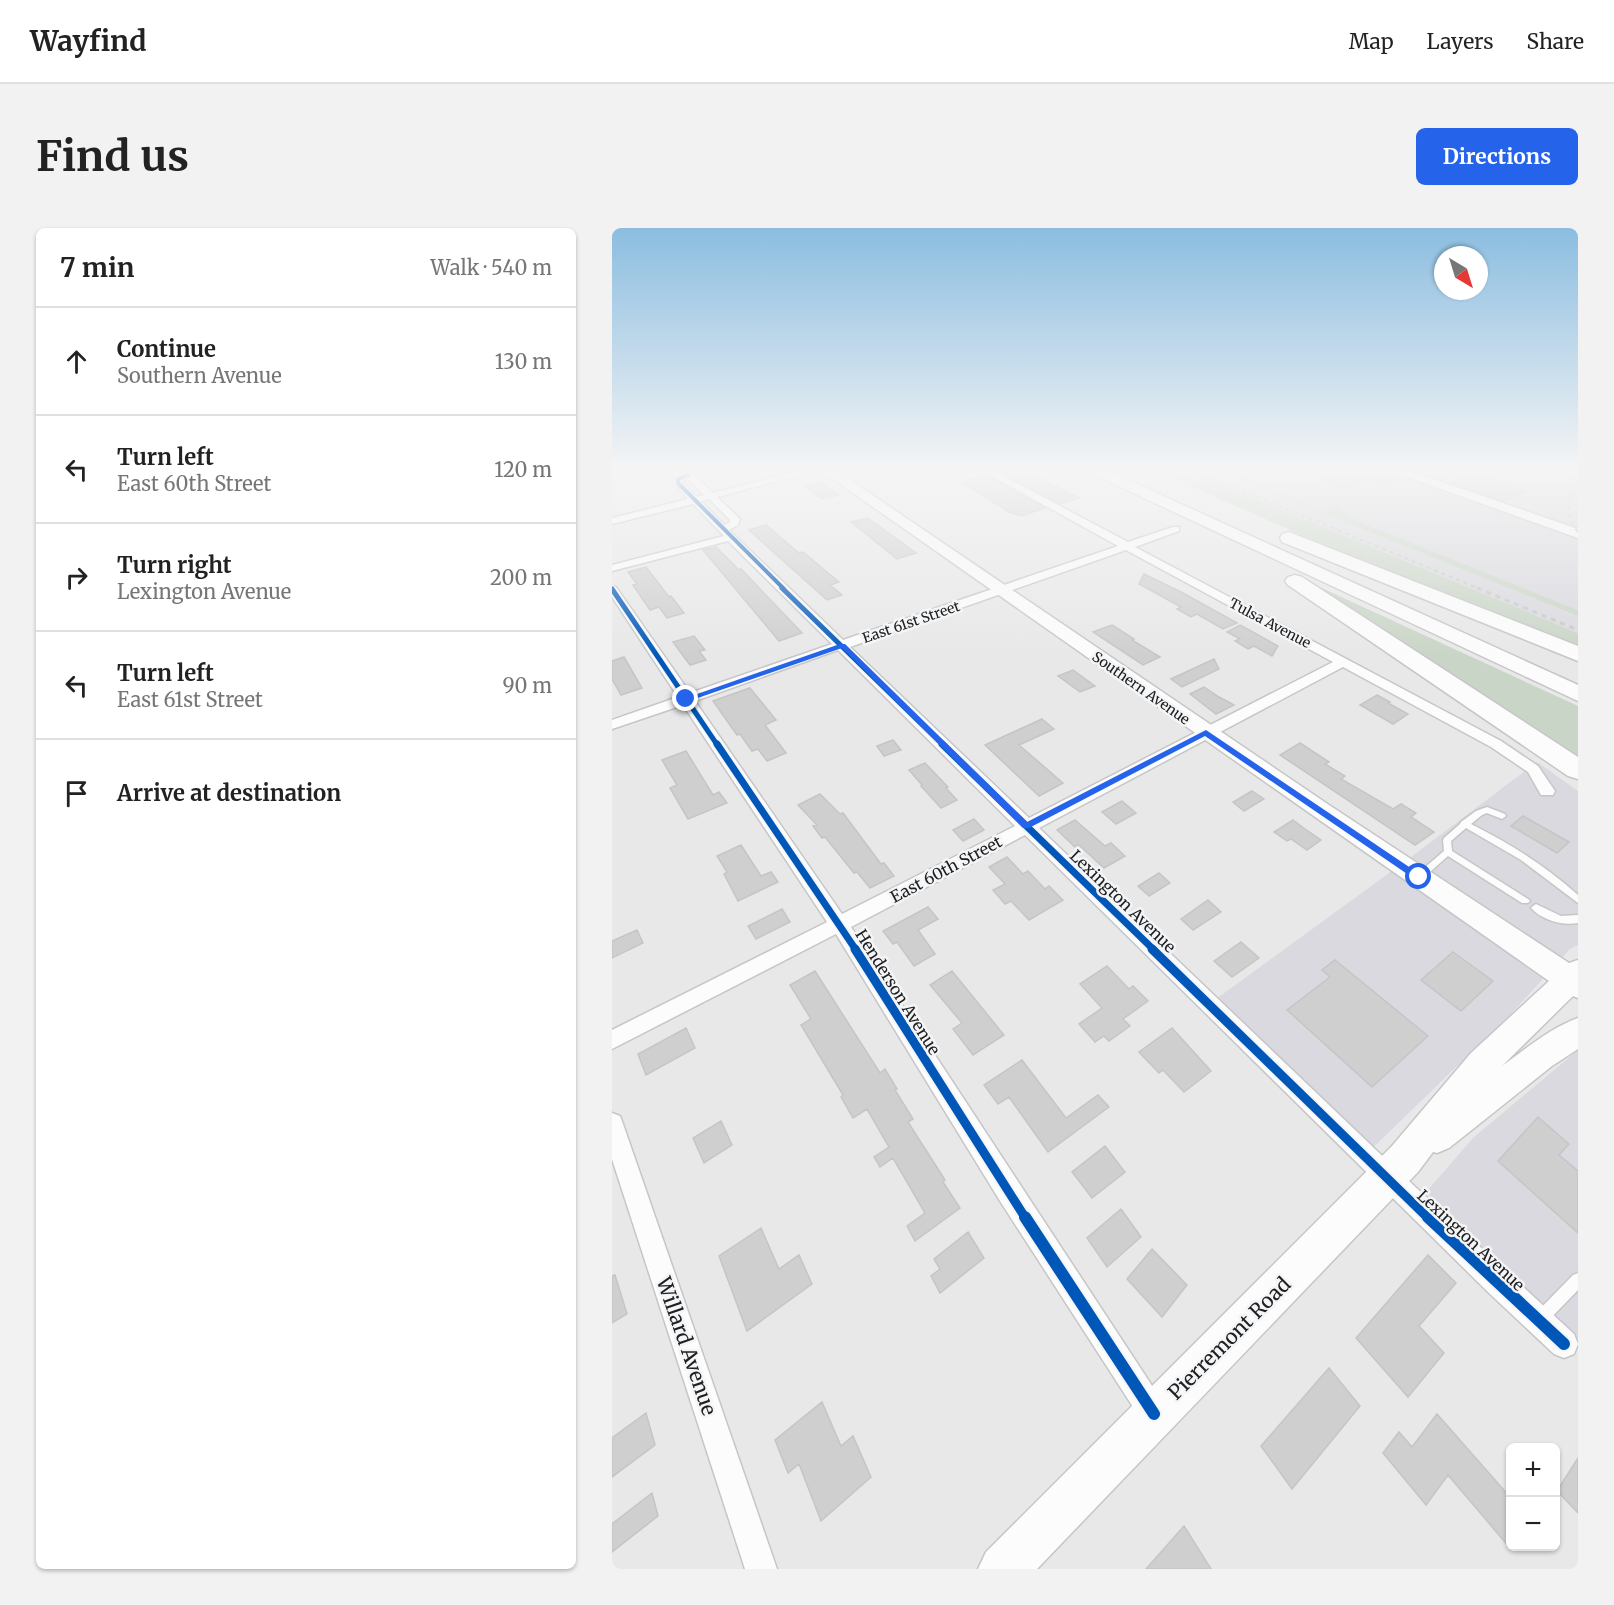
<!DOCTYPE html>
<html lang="en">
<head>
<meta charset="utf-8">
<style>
  body { margin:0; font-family:Merriweather,serif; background:#f2f2f2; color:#222 }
  .controls { position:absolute; right:18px; bottom:18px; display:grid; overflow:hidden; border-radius:9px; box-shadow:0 2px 4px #0004 }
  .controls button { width:54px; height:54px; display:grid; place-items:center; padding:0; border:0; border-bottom:2px solid #e0e0e0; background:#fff; color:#222; font:30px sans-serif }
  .compass { position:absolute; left:822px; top:18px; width:54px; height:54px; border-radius:50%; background:#fff; box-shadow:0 2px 4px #0004; rotate:142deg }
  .stop { position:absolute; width:18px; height:18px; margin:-14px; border:4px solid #2563eb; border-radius:50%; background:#fff }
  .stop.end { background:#2563eb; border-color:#fff; box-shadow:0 2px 6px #0008 }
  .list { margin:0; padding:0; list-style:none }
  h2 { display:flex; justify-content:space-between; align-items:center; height:78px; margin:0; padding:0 24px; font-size:26px }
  h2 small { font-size:20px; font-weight:400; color:#767676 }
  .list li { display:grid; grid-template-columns:39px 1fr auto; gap:18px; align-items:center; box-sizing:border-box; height:108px; padding:0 24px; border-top:2px solid #e0e0e0 }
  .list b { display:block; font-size:22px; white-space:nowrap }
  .list p { margin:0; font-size:20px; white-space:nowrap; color:#767676 }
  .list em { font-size:20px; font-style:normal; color:#767676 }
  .icon { flex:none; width:33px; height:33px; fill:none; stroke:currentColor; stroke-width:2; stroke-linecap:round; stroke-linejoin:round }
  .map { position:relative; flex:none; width:966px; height:1341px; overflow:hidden; border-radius:9px }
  header { display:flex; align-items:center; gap:36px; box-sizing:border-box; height:84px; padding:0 30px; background:#fff; border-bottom:2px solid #e0e0e0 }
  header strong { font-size:28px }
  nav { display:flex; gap:33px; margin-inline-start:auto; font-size:21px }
  .intro { display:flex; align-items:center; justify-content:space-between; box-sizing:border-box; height:144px; padding:0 36px }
  h1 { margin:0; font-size:42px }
  .button { padding:15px 27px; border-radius:9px; background:#2563eb; color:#fff; font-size:21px; font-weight:700 }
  main { display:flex; gap:36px; padding:0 36px }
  aside { flex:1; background:#fff; border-radius:9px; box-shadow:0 2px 4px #0004 }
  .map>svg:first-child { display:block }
  .built { fill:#d9d9df }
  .green { fill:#c9d5c6 }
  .building { fill:#d0cfd0; stroke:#c5c5c6; stroke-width:1.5 }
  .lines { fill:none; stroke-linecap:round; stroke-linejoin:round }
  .lane-casing { stroke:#c6c6c7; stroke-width:3 }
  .street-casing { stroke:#c6c6c7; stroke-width:3 }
  .secondary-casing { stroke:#c6c6c7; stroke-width:3 }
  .highway-casing { stroke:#c6c6c7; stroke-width:3 }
  .lane { fill:#fcfcfc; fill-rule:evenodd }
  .street { fill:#fcfcfc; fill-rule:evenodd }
  .secondary { fill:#fcfcfc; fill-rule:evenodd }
  .highway { fill:#fcfcfc; fill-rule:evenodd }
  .rail-far1 { stroke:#c8c8c9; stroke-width:2; stroke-dasharray:4 4; stroke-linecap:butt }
  .rail { stroke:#c8c8c9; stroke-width:3; stroke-dasharray:5 5; stroke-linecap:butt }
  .cycleway-far4-casing { stroke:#f4f5f7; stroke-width:6 }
  .cycleway-far3-casing { stroke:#f4f5f7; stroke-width:8 }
  .cycleway-far2-casing { stroke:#f4f5f7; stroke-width:10 }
  .cycleway-far1-casing { stroke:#f4f5f7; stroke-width:13 }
  .cycleway-casing { stroke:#f4f5f7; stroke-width:16 }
  .cycleway-far4 { stroke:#0057b8; stroke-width:4 }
  .cycleway-far3 { stroke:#0057b8; stroke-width:5 }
  .cycleway-far2 { stroke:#0057b8; stroke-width:7 }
  .cycleway-far1 { stroke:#0057b8; stroke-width:9 }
  .cycleway { stroke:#0057b8; stroke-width:12 }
  .route { fill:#2563eb }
  .labels { text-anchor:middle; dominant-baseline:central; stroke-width:5; stroke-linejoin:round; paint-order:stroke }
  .far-street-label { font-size:14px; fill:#202021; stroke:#f4f5f7 }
  .street-label { font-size:16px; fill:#202021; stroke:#f4f5f7 }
  .near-street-label { font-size:20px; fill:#202021; stroke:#f4f5f7 }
</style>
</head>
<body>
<header>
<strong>Wayfind</strong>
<nav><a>Map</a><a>Layers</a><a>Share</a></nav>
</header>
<div class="intro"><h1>Find us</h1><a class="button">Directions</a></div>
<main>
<aside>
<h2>7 min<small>Walk · 540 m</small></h2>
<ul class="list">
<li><svg class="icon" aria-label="ahead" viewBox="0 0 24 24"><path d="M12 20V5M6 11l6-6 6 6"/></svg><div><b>Continue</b><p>Southern Avenue</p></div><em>130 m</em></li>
<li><svg class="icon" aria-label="left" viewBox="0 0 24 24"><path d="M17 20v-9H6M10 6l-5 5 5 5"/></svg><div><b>Turn left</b><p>East 60th Street</p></div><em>120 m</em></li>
<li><svg class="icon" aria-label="right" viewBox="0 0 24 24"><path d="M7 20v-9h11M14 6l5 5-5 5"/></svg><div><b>Turn right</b><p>Lexington Avenue</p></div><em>200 m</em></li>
<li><svg class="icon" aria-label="left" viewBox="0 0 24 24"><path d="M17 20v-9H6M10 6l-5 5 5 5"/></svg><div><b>Turn left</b><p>East 61st Street</p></div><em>90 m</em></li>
<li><svg class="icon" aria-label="arrive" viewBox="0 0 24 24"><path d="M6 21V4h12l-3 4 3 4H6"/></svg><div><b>Arrive at destination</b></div></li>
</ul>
</aside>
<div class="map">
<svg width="966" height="1341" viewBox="0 0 966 1341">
  <rect width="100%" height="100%" fill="#e8e8e9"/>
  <path class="built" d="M 572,241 L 601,241 L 966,388 L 966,405 Z
    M 606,241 L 773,241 L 966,308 L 966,382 L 751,295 L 724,279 L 711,284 Z
    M 788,241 L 966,241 L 966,302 Z
    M 925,534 L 966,563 L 966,717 L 958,721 L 899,786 L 747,933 L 589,782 L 799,629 Z
    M 966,822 L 966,1116 L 845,1001 L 821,975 L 815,963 L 861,910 Z"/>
  <path class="green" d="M 539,241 L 572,241 L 966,405 L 966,419 L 726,323 Z
    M 601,241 L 606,241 L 711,284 L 724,279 L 751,295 L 966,382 L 966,388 Z
    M 688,350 L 966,478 L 966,537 Z"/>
  <path class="building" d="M 396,241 L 409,241 L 467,270 L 448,276 L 388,244 Z
    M 711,241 L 771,241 L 793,251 L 774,258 L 757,252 L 732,261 L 710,252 L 724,248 Z
    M 861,246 L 913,263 L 891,273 L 839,255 Z
    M 374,247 L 433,280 L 409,288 L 397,284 L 350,254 Z
    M 209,254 L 227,267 L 210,271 L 192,258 Z
    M 256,290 L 264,296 L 304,325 L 285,331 L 239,294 Z
    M 154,297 L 187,325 L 191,324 L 227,354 L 218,357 L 230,367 L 215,372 L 137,302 Z
    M 104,319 L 127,342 L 129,341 L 190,405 L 167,413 L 91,322 Z
    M 34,339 L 57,369 L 59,368 L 72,385 L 55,390 L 47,379 L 38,382 L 21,357 L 25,356 L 16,344 Z
    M 532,346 L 571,365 L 625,395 L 611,401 L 585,386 L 579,389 L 565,381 L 569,379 L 527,356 Z
    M 500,397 L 522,411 L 520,412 L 548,429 L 531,437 L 481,404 Z
    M 628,397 L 666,418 L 660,428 L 642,418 L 636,421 L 623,413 L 628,411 L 615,404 Z
    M 82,408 L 93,422 L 87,423 L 94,432 L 78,437 L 61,414 Z
    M 12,429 L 30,460 L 9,467 L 0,451 L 0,433 Z
    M 602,431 L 607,441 L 570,459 L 559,451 Z
    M 461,442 L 483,458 L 468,464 L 446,448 Z
    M 592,459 L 607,469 L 622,477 L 604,486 L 578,466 Z
    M 138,460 L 164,492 L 153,497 L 174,525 L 155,533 L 146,521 L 140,523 L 128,506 L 125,507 L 101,473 Z
    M 765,467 L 778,474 L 776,475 L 796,486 L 781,496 L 748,477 Z
    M 430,491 L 442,501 L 407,517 L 451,555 L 427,568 L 373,517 Z
    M 281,512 L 289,522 L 272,528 L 265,518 Z
    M 688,515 L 717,534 L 713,536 L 733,548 L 729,551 L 781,581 L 789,576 L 804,585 L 799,589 L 822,604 L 803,617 L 668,527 Z
    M 74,523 L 101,567 L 107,564 L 115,575 L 76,591 L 58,560 L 65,557 L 50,532 Z
    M 313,535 L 336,559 L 334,560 L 345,572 L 329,580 L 309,558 L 310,557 L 297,542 Z
    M 640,563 L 652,571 L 632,583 L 621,574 Z
    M 208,566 L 228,586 L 231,585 L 269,636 L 272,635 L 282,648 L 258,660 L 245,644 L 242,645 L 213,609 L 210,610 L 201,598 L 205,597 L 186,577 Z
    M 510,573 L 524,585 L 504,596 L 490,584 Z
    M 911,588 L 957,614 L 945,625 L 899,598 Z
    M 362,591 L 372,602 L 351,613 L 341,602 Z
    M 463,592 L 493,618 L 499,615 L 513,628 L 492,640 L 467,617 L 463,619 L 445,602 Z
    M 681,592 L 693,601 L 709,612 L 695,622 L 679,611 L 675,613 L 662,604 Z
    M 129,617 L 149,648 L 159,644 L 166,654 L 126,673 L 112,646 L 115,644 L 105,628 Z
    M 395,629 L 411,646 L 416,643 L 433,661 L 437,658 L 451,672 L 417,692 L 399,673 L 393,676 L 381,662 L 393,656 L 377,639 Z
    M 547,645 L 558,655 L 537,668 L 526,658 Z
    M 596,672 L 609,684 L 581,702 L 569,691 Z
    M 316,679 L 326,691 L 306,702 L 323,726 L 302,738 L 285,714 L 281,716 L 271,703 Z
    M 170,681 L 178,694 L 144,711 L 136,698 Z
    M 25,702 L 31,715 L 0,730 L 0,713 Z
    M 629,714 L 647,730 L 620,749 L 602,733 Z
    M 841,724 L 881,753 L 849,783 L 809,752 Z
    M 723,732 L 816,808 L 760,859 L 675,782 L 718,749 L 710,742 Z
    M 495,738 L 517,761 L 521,758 L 536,773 L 511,791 L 518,798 L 497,813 L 492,808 L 483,814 L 467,796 L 490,780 L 468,756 Z
    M 203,743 L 268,845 L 273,841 L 285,861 L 283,862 L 301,891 L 296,894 L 333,952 L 331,954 L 348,980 L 303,1013 L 295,998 L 313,985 L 281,930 L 268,939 L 262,929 L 277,919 L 255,881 L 241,890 L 229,869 L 231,867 L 189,797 L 199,791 L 178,757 Z
    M 340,743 L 392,807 L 361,827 L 341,801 L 350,795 L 318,757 Z
    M 74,800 L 83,820 L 34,847 L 26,826 Z
    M 560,800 L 599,843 L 572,864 L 551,842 L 547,845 L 527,824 Z
    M 410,832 L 454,890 L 486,867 L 497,879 L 436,924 L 397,869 L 386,876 L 372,857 Z
    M 926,889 L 957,916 L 947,927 L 966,943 L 966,1005 L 886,933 Z
    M 109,893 L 120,917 L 92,935 L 81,910 Z
    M 493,918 L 513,944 L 480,970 L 460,944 Z
    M 509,981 L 529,1009 L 495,1039 L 475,1010 Z
    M 149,1000 L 167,1041 L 187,1027 L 200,1056 L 135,1103 L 107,1028 Z
    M 356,1004 L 372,1030 L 328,1065 L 319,1048 L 328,1041 L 322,1031 Z
    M 540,1021 L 575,1057 L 550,1089 L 515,1051 Z
    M 816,1027 L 844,1055 L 807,1098 L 832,1125 L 796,1169 L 744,1110 Z
    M 3,1047 L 15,1086 L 0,1095 L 0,1048 Z
    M 717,1140 L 748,1178 L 680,1261 L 649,1218 Z
    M 210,1174 L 229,1218 L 241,1208 L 259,1249 L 209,1293 L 187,1236 L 176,1245 L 163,1212 Z
    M 34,1185 L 43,1217 L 0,1249 L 0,1210 Z
    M 825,1186 L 898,1269 L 898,1320 L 836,1247 L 814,1277 L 771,1225 L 787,1204 L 800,1219 Z
    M 966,1230 L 966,1285 L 945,1263 Z
    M 40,1265 L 46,1288 L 0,1324 L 0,1296 Z
    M 572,1298 L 599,1341 L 534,1341 Z"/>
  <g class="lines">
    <defs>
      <path id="lane" d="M 875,579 L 893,586 L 894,588 L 890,591 L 875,585 L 870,587 L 859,596 C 897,615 934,638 966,667 L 966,675 L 909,632 L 854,600 L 839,613 L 840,623 L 916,671 L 918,673 L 916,675 L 910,675 L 836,628 L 810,651 L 804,651 L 803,649 L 804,647 L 832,623 L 831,612 L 832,610 L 848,596 L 849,594 L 864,583 Z
        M 924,676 L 949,688 L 966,687 L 966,695 C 950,698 930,692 919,680 L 921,678 Z
        M 966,1045 L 966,1062 L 933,1096 L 928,1098 L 923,1096 L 921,1091 L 923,1086 L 961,1047 Z"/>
      <path id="street" d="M 66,241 L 75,241 L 101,265 L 195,241 L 211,241 L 105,269 L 128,291 L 126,297 L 117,302 L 231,412 L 506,318 L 367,241 L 378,241 L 516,314 L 561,299 L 567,299 L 567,303 L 523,319 L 889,513 L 926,538 L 943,563 L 941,567 L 929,567 L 916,544 L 879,519 L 731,439 L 427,600 L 784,941 L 962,1106 L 966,1116 L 962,1126 L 952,1130 L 942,1126 L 877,1065 L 413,607 L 239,699 L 552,1176 L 557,1186 L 552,1196 L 542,1201 L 532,1196 L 388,973 L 224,706 L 0,821 L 0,802 L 215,694 L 71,477 L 0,501 L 0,492 L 66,469 L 0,369 L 0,358 L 4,359 L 78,465 L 220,416 L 116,313 L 0,343 L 0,337 L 112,308 L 81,276 L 0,296 L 0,290 L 76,271 L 62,255 L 63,249 L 70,246 ZM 75,250 L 92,267 L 85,269 L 70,254 ZM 97,271 L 118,292 L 118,294 L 112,297 L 89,273 ZM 514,322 L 721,434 L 417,590 L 238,419 ZM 226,422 L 403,598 L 230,686 L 83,473 Z
        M 0,885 L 8,888 L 11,896 L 165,1341 L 133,1341 L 0,931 Z"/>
      <path id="secondary" d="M 207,241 L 222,241 L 717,577 L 957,735 L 966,732 L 966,770 L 961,768 L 890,838 C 914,821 938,800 966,790 L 966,821 L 940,838 L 837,920 L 825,925 L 821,924 L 806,944 L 425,1341 L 366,1341 L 374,1324 L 780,918 L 859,825 L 937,753 Z
        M 773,241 L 792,241 L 966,301 L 966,310 Z"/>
      <path id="highway" d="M 470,241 L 492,241 L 966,457 L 966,473 Z
        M 677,304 L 966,418 L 966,433 L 670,314 L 668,310 L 670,306 Z
        M 683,347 L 690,349 L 966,529 L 966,551 L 956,548 L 676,357 L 673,353 L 676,349 Z"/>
    </defs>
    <use href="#lane" class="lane-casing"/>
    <use href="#street" class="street-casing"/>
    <use href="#secondary" class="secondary-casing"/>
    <use href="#highway" class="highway-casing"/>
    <use href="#lane" class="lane"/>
    <use href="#street" class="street"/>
    <use href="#secondary" class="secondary"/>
    <use href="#highway" class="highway"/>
    <path class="rail-far1" d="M 578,241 L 868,361
      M 966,248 C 953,269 953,284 966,305"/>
    <path class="rail" d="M 865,360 L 966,402"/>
    <defs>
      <path id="cycleway-far4" d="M 76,247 L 66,251 L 66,255 L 172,361"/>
      <path id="cycleway-far3" d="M 170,360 L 332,518
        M 0,361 L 106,518"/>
      <path id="cycleway-far2" d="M 105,516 L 244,722
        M 330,516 L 542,722"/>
      <path id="cycleway-far1" d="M 243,721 L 414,991
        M 540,721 L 817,991"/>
      <path id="cycleway" d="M 413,989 L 542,1186
        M 816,989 L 952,1116"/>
    </defs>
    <use href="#cycleway-far4" class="cycleway-far4-casing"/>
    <use href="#cycleway-far3" class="cycleway-far3-casing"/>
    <use href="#cycleway-far2" class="cycleway-far2-casing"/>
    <use href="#cycleway-far1" class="cycleway-far1-casing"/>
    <use href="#cycleway" class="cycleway-casing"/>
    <use href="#cycleway-far4" class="cycleway-far4"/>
    <use href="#cycleway-far3" class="cycleway-far3"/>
    <use href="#cycleway-far2" class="cycleway-far2"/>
    <use href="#cycleway-far1" class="cycleway-far1"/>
    <use href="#cycleway" class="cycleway"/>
  </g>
  <linearGradient id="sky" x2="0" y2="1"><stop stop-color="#8bbde0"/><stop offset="0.56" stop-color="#f5f5f5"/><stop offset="1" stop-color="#f5f5f5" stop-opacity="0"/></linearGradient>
  <rect width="966" height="429" fill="url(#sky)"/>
  <path class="route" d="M 228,416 L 233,416 L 415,594 L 594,502 L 812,649 L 811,652 L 804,652 L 593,508 L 417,600 L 411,600 L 230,420 L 77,473 L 71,471 Z"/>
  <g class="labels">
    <g class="far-street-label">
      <text transform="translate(299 394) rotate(-19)">East 61st Street</text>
      <text transform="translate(658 395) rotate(28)">Tulsa Avenue</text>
      <text transform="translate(529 460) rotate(35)">Southern Avenue</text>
    </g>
    <g class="street-label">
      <text transform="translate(334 641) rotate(-28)">East 60th Street</text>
      <text transform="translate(511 673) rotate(44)">Lexington Avenue</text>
      <text transform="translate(286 764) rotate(58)">Henderson Avenue</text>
      <text transform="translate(859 1012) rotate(43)">Lexington Avenue</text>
    </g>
    <g class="near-street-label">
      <text transform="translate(617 1110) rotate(-45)">Pierremont Road</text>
      <text transform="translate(75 1118) rotate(71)">Willard Avenue</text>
    </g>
  </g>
</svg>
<div class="controls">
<button>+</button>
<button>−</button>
</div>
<svg class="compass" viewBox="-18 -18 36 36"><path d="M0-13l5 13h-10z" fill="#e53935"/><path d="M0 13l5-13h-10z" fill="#767676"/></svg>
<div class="stop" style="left:807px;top:649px"></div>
<div class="stop end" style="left:74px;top:471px"></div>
</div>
</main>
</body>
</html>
